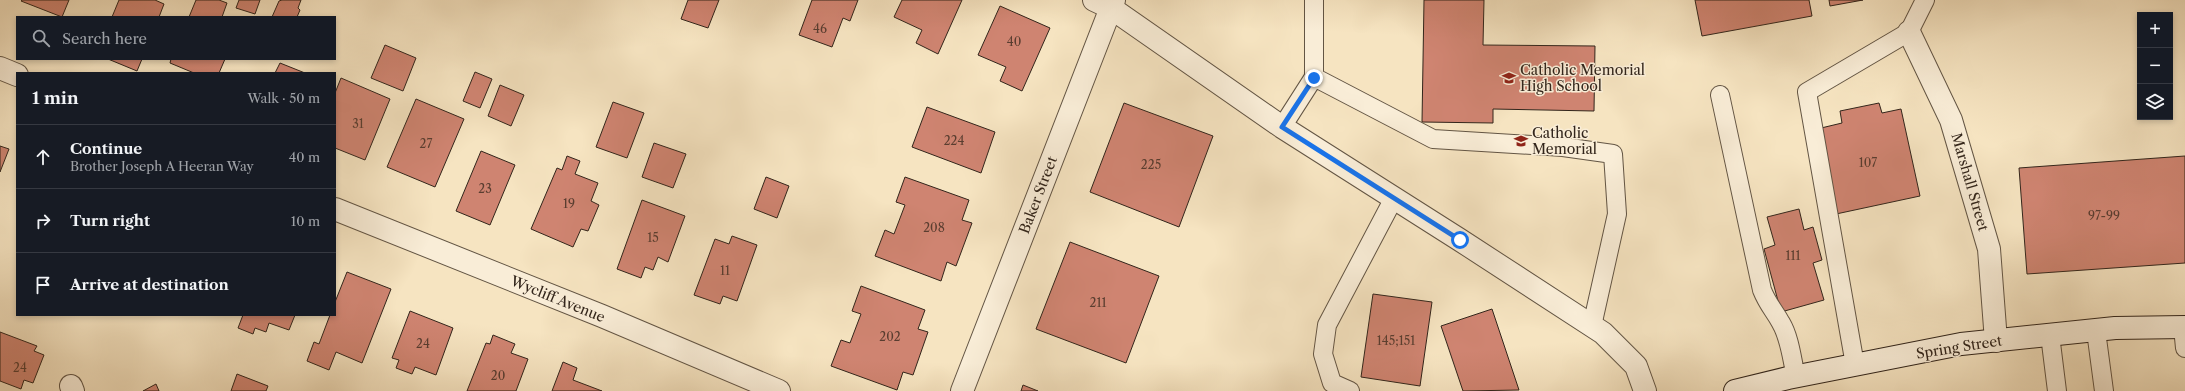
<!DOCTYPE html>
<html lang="en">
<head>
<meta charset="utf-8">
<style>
  body { margin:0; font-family:"Libre Caslon Text",serif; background:#242831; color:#f1f3f6 }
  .controls { position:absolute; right:12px; top:12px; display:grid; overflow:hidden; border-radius:0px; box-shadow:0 2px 6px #0003 }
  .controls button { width:36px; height:36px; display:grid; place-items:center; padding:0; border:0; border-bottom:1px solid #363941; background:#171b24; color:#f1f3f6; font:20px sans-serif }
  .stop { position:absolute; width:12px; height:12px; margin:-9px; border:3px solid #1a73e8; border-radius:50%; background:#fff }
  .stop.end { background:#1a73e8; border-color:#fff; box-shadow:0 1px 4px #0008 }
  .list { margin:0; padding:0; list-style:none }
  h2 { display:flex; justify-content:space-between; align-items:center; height:52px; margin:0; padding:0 16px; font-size:17px }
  h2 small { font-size:13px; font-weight:400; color:#9ea1a6 }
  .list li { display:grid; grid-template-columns:26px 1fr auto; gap:12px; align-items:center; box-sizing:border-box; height:64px; padding:0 16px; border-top:1px solid #363941 }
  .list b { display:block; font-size:15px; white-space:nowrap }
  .list p { margin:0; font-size:13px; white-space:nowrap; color:#9ea1a6 }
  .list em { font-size:13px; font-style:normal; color:#9ea1a6 }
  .icon { flex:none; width:22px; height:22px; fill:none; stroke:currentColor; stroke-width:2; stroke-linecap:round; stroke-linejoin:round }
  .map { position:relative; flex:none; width:2185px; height:391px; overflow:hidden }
  .search { position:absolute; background:#171b24; box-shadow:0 2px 6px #0003; left:16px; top:16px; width:320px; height:44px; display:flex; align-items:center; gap:10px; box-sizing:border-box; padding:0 14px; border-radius:0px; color:#9ea1a6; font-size:15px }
  .panel { position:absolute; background:#171b24; box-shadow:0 2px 6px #0003; left:16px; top:72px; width:320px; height:244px; border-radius:0px }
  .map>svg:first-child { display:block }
  .building { fill:#cf8471; stroke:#32251b }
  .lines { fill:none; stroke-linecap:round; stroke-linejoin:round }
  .service-casing { stroke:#635544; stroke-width:20 }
  .minor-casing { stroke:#635544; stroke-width:24 }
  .tertiary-casing { stroke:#635544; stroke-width:24 }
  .secondary-casing { stroke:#32251b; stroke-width:24 }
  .service { stroke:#f9edd7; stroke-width:18 }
  .minor { stroke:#f9edd7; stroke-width:22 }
  .tertiary { stroke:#f9edd7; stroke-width:22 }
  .secondary { stroke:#f9edd7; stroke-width:22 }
  .route { stroke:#1a73e8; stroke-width:5 }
  .labels { text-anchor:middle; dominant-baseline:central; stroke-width:3; stroke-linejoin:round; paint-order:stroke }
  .number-label { font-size:12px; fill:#593d30 }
  .poi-label { font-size:14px; fill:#32251b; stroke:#f9edd7; text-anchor:start }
  .street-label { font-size:14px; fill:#32251b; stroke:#f9edd7 }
</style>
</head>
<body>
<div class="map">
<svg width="2185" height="391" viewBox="0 0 2185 391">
  <rect width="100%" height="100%" fill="#f6e4c1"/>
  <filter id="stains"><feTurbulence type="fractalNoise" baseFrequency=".005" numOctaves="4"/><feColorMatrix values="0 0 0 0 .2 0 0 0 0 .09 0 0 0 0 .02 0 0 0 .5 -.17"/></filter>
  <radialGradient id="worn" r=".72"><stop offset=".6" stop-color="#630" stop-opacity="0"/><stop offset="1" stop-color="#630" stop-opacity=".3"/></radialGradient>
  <path class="building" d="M 22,0 L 69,0 L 62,17 L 21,1 Z
    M 119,0 L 155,0 L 164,4 L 159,17 L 112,17 Z
    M 196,0 L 219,0 L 227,3 L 222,17 L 189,17 Z
    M 239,0 L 260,0 L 255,14 L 236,8 Z
    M 282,0 L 301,0 L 298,8 L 300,10 L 297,17 L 272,17 L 279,1 Z
    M 688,0 L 719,0 L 708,28 L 681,19 Z
    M 812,0 L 858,0 L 850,21 L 843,18 L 832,47 L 799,35 Z
    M 902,0 L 962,0 L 938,54 L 916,43 L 922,30 L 894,17 Z
    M 1424,0 L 1484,0 L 1483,45 L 1595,46 L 1594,111 L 1493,109 L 1493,123 L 1422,122 Z
    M 1695,0 L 1809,0 L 1812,16 L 1702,36 Z
    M 1829,0 L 1863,0 L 1830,6 Z
    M 1000,6 L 1050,28 L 1022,91 L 1000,81 L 1006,67 L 978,55 Z
    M 385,45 L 416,58 L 403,91 L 371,78 Z
    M 108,59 L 142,59 L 137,71 Z
    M 171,59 L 225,59 L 219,73 L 194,73 L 170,63 Z
    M 280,63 L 305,73 L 275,73 Z
    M 475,72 L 492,79 L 480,108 L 463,101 Z
    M 341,78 L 390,99 L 365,160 L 335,148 L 335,93 Z
    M 500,85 L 524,95 L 511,126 L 488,116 Z
    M 416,99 L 464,119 L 435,187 L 387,167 Z
    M 613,102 L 644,113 L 627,158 L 596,147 Z
    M 1124,103 L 1213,136 L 1179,227 L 1090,192 Z
    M 1879,103 L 1882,113 L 1901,109 L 1920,196 L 1836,214 L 1817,129 L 1842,123 L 1840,111 Z
    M 927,107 L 995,132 L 981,173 L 912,147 Z
    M 654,143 L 686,154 L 673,188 L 642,177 Z
    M 0,146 L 9,149 L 0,172 Z
    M 481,151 L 515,165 L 490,225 L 456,211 Z
    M 567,156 L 580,161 L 575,174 L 598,183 L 591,201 L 599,205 L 588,231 L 581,229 L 573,247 L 531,229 L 557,168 L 562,170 Z
    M 2185,156 L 2185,263 L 2027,274 L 2019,168 Z
    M 766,177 L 789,186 L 777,218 L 754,209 Z
    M 905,177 L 969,200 L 962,220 L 972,223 L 956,266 L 947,262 L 941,281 L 875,256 L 885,230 L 894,234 L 905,205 L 896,202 Z
    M 642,200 L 685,216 L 668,262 L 658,257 L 653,270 L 645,267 L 641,278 L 617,269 Z
    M 1799,209 L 1804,230 L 1813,227 L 1822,260 L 1813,263 L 1824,300 L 1781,312 L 1764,249 L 1775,245 L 1767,217 Z
    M 732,236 L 757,245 L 737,301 L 723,296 L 720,304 L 694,295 L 715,239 L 729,244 Z
    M 1070,242 L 1159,276 L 1126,363 L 1036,329 Z
    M 347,272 L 391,289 L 362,363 L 336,352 L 329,370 L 307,361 L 314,342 L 319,344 L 330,315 L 335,315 L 335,302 Z
    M 861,286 L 925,310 L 918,329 L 928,332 L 913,375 L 903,372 L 897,390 L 831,366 L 841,340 L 850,343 L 861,314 L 852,311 Z
    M 1373,294 L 1432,302 L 1420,386 L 1361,377 Z
    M 1492,309 L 1519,390 L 1463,391 L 1441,326 Z
    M 410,311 L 453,328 L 436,375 L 415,367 L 412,374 L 396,368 L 399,360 L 392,358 Z
    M 243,315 L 295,315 L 289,330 L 269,323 L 266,332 L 255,328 L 253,334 L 238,328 Z
    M 0,332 L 37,346 L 34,351 L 44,355 L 33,383 L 24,380 L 21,389 L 0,381 Z
    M 493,335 L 515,344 L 511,353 L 528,359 L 516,391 L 467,391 L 486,343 L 490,344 Z
    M 563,362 L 577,368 L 573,380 L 602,391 L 552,391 Z
    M 237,374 L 268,386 L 266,391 L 231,391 Z
    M 156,384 L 159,391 L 143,391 Z
    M 1023,385 L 1038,391 L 1021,391 Z"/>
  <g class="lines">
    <defs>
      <path id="service" d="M 1314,77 L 1433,139 L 1563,147 L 1613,154 L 1617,214 L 1592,326
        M 1720,95 L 1762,290 C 1768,305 1774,310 1781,323 C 1790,338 1792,360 1796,377
        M 1282,127 L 1314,77 L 1314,0
        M 2183,327 L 2185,348
        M 2096,331 L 2104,391
        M 2050,335 L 2057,391
        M 1855,365 L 1807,92 L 1909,32 L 1925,0
        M 1350,391 L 1332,383 L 1323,354 L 1327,325 L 1394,198"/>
      <path id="minor" d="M 1094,0 L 1111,8 L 1282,127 L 1460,240 L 1603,333 L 1636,366 L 1645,391
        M 1909,32 L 1951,120 L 1989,249 L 1996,341
        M 0,68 L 17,75
        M 335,209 L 602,316 L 779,391
        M 71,386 L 73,391"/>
      <path id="tertiary" d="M 962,391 L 1114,0"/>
      <path id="secondary" d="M 1735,391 L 1788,378 L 1961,344 L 2115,328 L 2185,327"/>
    </defs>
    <use href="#service" class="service-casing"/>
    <use href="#minor" class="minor-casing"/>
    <use href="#tertiary" class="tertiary-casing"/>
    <use href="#secondary" class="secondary-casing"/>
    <use href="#service" class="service"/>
    <use href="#minor" class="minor"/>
    <use href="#tertiary" class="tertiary"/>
    <use href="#secondary" class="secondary"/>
  </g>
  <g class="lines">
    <path class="route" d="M 1314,78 L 1282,127 L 1460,240"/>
  </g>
  <defs>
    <symbol id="school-bare" viewBox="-9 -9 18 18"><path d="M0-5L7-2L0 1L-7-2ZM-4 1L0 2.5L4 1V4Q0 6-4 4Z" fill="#8f2418" stroke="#f9edd7" stroke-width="2.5" paint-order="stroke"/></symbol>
  </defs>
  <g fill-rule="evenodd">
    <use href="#school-bare" x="1499" y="68" width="20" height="20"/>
    <use href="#school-bare" x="1511" y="131" width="20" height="20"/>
  </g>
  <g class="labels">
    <g class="number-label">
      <text x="820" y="28">46</text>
      <text x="1014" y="41">40</text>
      <text x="358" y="123">31</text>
      <text x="954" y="140">224</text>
      <text x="426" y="143">27</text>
      <text x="1868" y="162">107</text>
      <text x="1151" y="164">225</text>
      <text x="485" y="188">23</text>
      <text x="569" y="203">19</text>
      <text x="2104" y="215">97-99</text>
      <text x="934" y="227">208</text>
      <text x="653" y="237">15</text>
      <text x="1793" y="255">111</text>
      <text x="725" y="270">11</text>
      <text x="1098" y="302">211</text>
      <text x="890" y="336">202</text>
      <text x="1396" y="340">145;151</text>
      <text x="423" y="343">24</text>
      <text x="20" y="367">24</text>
      <text x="498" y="375">20</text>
    </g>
    <g class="poi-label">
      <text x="1520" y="70">Catholic Memorial<tspan x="1520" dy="16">High School</tspan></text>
      <text x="1532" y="133">Catholic<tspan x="1532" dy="16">Memorial</tspan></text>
    </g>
    <g class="street-label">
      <text transform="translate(1970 182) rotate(74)">Marshall Street</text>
      <text transform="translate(1038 195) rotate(-69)">Baker Street</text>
      <text transform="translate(558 299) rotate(22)">Wycliff Avenue</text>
      <text transform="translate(1959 347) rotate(-9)">Spring Street</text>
    </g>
  </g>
  <rect width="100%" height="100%" filter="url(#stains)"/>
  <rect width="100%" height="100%" fill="url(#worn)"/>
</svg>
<div class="controls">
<button>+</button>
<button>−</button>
<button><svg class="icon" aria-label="layers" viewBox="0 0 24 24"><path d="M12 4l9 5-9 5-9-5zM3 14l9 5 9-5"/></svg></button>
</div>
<div class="stop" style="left:1460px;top:240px"></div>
<div class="stop end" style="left:1314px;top:78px"></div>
<div class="search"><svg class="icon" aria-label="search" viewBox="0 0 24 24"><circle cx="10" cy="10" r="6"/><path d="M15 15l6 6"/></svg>Search here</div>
<section class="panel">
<h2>1 min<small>Walk · 50 m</small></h2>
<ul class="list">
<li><svg class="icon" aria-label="ahead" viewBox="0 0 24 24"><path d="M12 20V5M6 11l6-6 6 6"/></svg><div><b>Continue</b><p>Brother Joseph A Heeran Way</p></div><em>40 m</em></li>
<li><svg class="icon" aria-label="right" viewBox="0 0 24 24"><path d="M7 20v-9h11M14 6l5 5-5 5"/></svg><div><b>Turn right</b></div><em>10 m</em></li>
<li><svg class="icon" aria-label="arrive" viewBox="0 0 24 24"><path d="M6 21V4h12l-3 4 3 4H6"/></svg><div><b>Arrive at destination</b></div></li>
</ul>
</section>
</div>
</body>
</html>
